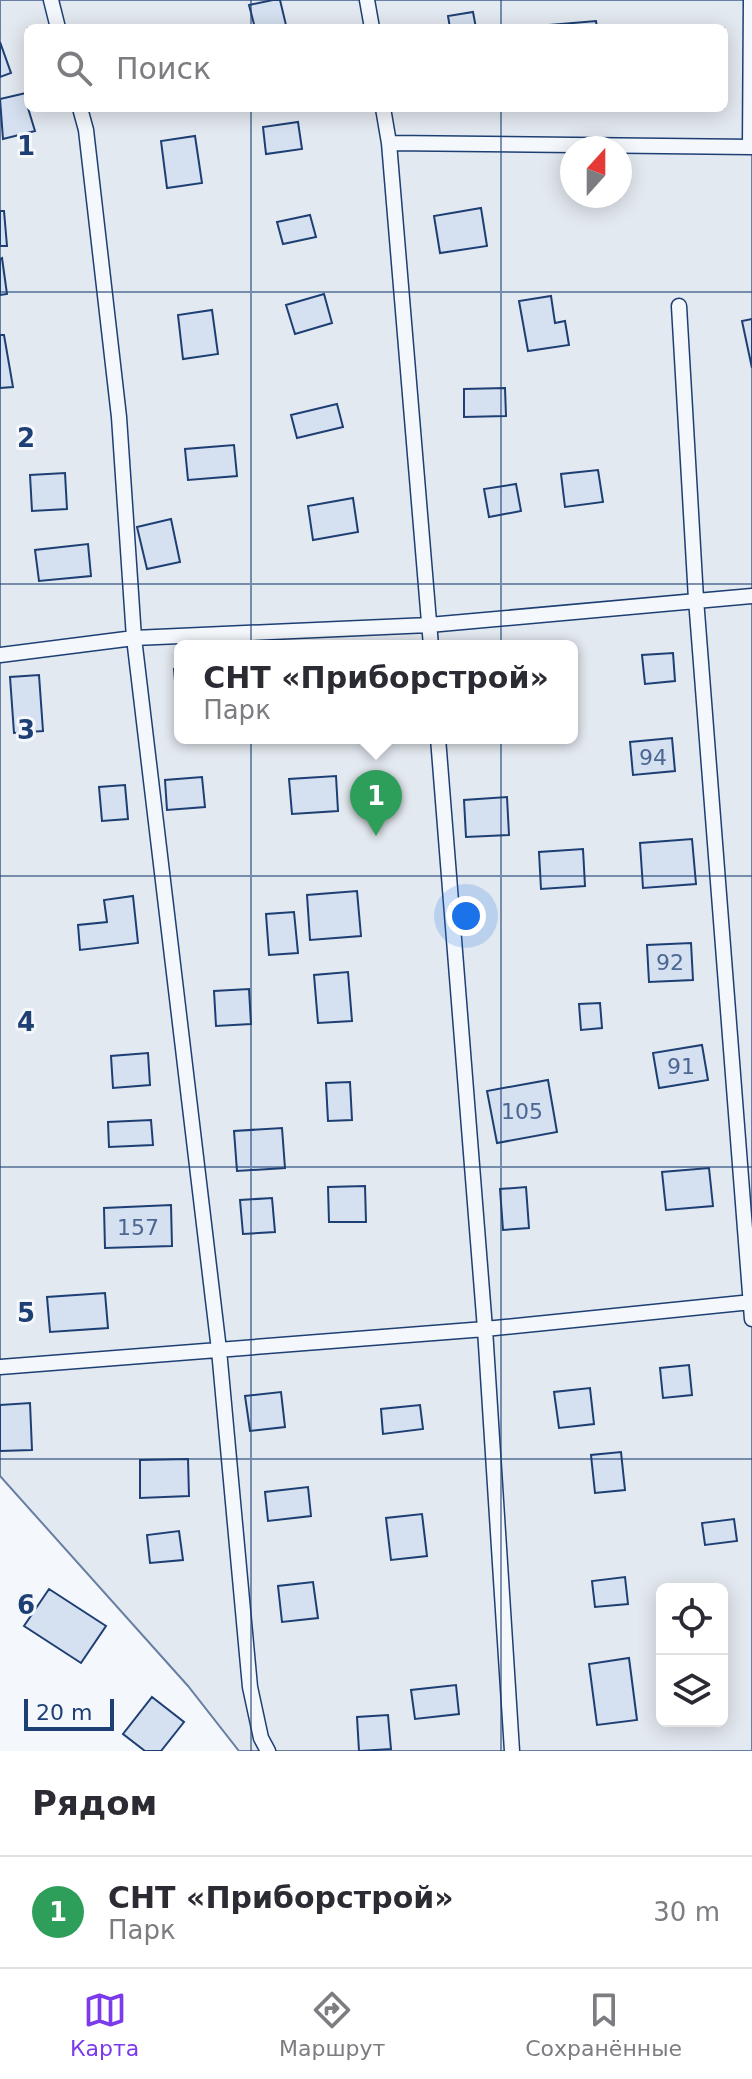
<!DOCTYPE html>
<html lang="ru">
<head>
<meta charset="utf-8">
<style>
  body { margin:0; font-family:"DejaVu Sans",sans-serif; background:#f7f7f7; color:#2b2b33 }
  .controls { position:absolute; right:24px; bottom:24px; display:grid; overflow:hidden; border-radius:12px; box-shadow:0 4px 20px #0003 }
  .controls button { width:72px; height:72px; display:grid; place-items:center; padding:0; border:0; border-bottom:2px solid #e1e1e2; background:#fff; color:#2b2b33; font:40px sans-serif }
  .compass { position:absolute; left:560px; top:136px; width:72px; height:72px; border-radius:50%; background:#fff; box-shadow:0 4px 20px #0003; rotate:21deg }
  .scale { position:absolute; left:24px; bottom:20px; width:90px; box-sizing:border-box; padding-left:8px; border:4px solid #1d3f73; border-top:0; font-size:22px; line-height:28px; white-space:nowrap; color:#1d3f73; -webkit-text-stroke:6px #f4f7fb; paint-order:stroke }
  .you { position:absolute; left:466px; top:916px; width:28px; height:28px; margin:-20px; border:6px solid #fff; border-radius:50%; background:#1a73e8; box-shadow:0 0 0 12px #1a73e833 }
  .badge { display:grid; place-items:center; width:52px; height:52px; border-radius:50%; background:#7c3aed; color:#fff; font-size:26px; font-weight:700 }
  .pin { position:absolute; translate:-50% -66px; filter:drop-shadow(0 2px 4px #0008) }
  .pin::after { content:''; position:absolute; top:42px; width:28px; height:24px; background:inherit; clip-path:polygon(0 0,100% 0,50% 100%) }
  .popup { position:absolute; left:174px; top:640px; width:404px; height:104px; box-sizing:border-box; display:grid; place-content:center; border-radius:12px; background:#fff; filter:drop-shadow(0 2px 6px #0005); font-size:26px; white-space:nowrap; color:#7c7c81 }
  .popup b { font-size:30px; color:#2b2b33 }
  .popup::after { content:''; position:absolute; left:50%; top:100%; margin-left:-16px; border:16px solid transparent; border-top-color:#fff }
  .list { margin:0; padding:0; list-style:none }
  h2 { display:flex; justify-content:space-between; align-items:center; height:104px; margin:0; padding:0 32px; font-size:34px }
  h2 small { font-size:26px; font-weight:400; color:#7c7c81 }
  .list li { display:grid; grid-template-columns:52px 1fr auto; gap:24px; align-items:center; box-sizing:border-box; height:112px; padding:0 32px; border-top:2px solid #e1e1e2 }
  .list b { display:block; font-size:30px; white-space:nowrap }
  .list p { margin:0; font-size:26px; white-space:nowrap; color:#7c7c81 }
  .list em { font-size:26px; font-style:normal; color:#7c7c81 }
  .icon { flex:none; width:44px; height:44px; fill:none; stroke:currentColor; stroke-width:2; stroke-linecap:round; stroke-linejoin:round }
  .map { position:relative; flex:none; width:752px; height:1751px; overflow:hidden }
  .search { position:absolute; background:#fff; box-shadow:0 4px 20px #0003; left:24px; right:24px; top:24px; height:88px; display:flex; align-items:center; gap:20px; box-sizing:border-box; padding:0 28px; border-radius:12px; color:#7c7c81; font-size:30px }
  .sheet { height:216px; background:#fff }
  nav { display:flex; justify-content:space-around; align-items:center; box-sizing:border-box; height:112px; border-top:2px solid #e1e1e2; background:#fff; font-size:22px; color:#7c7c81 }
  nav a { display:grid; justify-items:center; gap:4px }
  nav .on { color:#7c3aed }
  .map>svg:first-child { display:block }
  .green { fill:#e3e9f0; stroke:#687fa3; stroke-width:2; fill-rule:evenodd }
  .building { fill:#d5e0f0; stroke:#1d3f73; stroke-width:2 }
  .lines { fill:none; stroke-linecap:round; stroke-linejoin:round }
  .service-casing { stroke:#1d3f73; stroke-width:17 }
  .service { stroke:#f4f7fb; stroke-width:14 }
  .grid { fill:none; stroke:#1d3f73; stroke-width:2; stroke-opacity:0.55 }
  .labels { text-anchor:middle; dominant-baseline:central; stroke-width:6; stroke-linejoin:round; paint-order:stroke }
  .number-label { font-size:22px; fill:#4b6792 }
  .grid-label { font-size:26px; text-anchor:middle; font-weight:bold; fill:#1d3f73; stroke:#f4f7fb; stroke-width:6; stroke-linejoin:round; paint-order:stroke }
</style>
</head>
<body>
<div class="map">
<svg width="752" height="1751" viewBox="0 0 752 1751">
  <rect width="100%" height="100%" fill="#f4f7fb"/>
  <path class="green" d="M 0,0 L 752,0 L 752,1751 L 239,1751 L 188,1686 L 0,1476 ZM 28,28 L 724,28 L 724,108 L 28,108 ZM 572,148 L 620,148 L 620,196 L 572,196 ZM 180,646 L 572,646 L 572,738 L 180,738 ZM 662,1589 L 722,1589 L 722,1721 L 662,1721 Z"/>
  <path class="building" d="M 273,0 L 280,0 L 286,25 L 255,28 L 249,5 Z
    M 473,12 L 476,28 L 450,28 L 448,16 Z
    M 596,21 L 597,28 L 551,28 L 550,25 Z
    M 0,42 L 11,73 L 0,77 Z
    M 26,93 L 28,108 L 35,131 L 3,139 L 0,99 Z
    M 298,122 L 302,149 L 266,154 L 263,127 Z
    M 195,136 L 202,183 L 167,188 L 161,141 Z
    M 481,208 L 487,246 L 440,253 L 434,216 Z
    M 0,211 L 4,211 L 7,246 L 0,246 Z
    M 310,215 L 316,237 L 283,244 L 277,222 Z
    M 2,258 L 7,294 L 0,295 L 0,259 Z
    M 324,294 L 332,323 L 295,334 L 286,305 Z
    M 551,296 L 555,323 L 565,321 L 569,345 L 528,351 L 519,301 Z
    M 212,310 L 218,354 L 183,359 L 178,315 Z
    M 752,319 L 752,368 L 742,321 Z
    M 0,335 L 4,335 L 13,387 L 0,388 Z
    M 505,388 L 506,416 L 464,417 L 464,389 Z
    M 337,404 L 343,427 L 297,438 L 291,415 Z
    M 234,445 L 237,476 L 188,480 L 185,449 Z
    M 598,470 L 603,502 L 565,507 L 561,474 Z
    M 65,473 L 67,509 L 32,511 L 30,475 Z
    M 516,484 L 521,511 L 489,517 L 484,489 Z
    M 353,498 L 358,532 L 313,540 L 308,506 Z
    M 171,519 L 180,562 L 147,569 L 137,527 Z
    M 88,544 L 91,576 L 39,581 L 35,550 Z
    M 498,641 L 498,646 L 458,646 L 458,644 Z
    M 673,653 L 675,681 L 645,684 L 642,655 Z
    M 174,669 L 180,669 L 180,704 L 177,704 Z
    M 39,675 L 43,731 L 14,733 L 10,677 Z
    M 672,738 L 675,771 L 633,775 L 630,742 Z
    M 336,776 L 338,811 L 292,814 L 289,779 Z
    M 202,777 L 205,807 L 167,810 L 165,780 Z
    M 125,785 L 128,819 L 102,821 L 99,787 Z
    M 507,797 L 509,835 L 466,837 L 464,800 Z
    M 692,839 L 696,884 L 643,888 L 640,843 Z
    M 583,849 L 585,886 L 541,889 L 539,852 Z
    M 357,891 L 361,936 L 310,940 L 307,895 Z
    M 133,896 L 138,943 L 80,950 L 78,925 L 107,922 L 104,900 Z
    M 294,912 L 298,953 L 269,955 L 266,914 Z
    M 691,943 L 693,980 L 649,982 L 647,945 Z
    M 348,972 L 352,1021 L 318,1023 L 314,975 Z
    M 249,989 L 251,1024 L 216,1026 L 214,991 Z
    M 600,1003 L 602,1028 L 581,1030 L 579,1004 Z
    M 702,1045 L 708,1080 L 659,1088 L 653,1053 Z
    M 148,1053 L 150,1085 L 113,1088 L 111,1056 Z
    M 548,1080 L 557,1132 L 497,1143 L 487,1091 Z
    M 350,1082 L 352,1120 L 328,1121 L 326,1083 Z
    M 151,1120 L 153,1145 L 109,1147 L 108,1122 Z
    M 282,1128 L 285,1168 L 237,1171 L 234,1131 Z
    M 709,1168 L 713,1206 L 666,1210 L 662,1172 Z
    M 365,1186 L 366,1222 L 329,1222 L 328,1187 Z
    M 526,1187 L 529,1228 L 503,1230 L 500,1189 Z
    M 272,1198 L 275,1232 L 243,1234 L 240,1200 Z
    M 171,1205 L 172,1246 L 105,1248 L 104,1208 Z
    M 105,1293 L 108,1328 L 50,1332 L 47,1297 Z
    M 689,1365 L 692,1395 L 663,1398 L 660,1368 Z
    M 590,1388 L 594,1424 L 559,1428 L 554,1392 Z
    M 281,1392 L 285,1427 L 250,1431 L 245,1396 Z
    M 30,1403 L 32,1450 L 0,1451 L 0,1405 Z
    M 420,1405 L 423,1429 L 383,1434 L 381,1409 Z
    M 621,1452 L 625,1490 L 595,1493 L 591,1455 Z
    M 188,1459 L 189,1496 L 140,1498 L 140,1460 Z
    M 308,1487 L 311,1516 L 268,1521 L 265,1492 Z
    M 422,1514 L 427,1556 L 391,1560 L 386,1518 Z
    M 734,1519 L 737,1541 L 705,1545 L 702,1523 Z
    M 179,1531 L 183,1560 L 150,1563 L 147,1535 Z
    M 625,1577 L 628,1604 L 595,1607 L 592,1581 Z
    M 313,1582 L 318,1618 L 282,1622 L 278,1586 Z
    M 49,1589 L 106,1626 L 81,1663 L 24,1626 Z
    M 629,1658 L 637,1720 L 597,1725 L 589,1664 Z
    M 456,1685 L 459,1714 L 415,1719 L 411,1690 Z
    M 152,1697 L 184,1722 L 161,1751 L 145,1751 L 123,1734 Z
    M 388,1715 L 391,1749 L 359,1751 L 357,1717 Z"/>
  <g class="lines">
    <defs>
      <path id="service" d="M 51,0 L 58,28
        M 367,0 L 372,28
        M 80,108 L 86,130 L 119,417 L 134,638 L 219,1350 L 250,1687 L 261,1738 L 268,1751
        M 383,108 L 389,143 L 431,646
        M 389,143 L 752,147
        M 750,147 L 751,0
        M 679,306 L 696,599 L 752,1319
        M 0,655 L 134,638 L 429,625 L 752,596
        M 438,738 L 485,1329 L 512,1751
        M 0,1367 L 485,1329 L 752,1302"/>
    </defs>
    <use href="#service" class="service-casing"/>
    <use href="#service" class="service"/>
  </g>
  <path class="grid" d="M 251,0 L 251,28M 501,0 L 501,28M 251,108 L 251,1751M 501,108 L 501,1751M 0,292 L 752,292M 0,584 L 752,584M 0,876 L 752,876M 0,1167 L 752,1167M 0,1459 L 752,1459"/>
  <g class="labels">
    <g class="number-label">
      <text x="653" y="757">94</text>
      <text x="670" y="962">92</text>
      <text x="681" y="1066">91</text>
      <text x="522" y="1111">105</text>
      <text x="138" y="1227">157</text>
    </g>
  </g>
  <g class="grid-label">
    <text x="26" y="155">1</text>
    <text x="26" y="447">2</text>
    <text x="26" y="739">3</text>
    <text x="26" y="1031">4</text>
    <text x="26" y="1322">5</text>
    <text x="26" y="1614">6</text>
  </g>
</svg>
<div class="controls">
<button><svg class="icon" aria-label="locate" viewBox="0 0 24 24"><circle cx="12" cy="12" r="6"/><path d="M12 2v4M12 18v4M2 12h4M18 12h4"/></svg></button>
<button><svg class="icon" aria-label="layers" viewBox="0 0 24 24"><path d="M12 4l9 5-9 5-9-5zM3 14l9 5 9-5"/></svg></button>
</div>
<svg class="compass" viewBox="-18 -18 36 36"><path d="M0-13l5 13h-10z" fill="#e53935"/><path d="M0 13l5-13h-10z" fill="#7c7c81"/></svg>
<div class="scale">20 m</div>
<div class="you"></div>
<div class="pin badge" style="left:376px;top:836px;background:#2e9e5b">1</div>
<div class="popup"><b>СНТ «Приборстрой»</b>Парк</div>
<div class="search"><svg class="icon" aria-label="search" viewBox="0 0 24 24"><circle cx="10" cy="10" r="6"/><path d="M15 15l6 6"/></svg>Поиск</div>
</div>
<section class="sheet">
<h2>Рядом<small></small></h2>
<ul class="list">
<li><span class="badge" style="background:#2e9e5b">1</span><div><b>СНТ «Приборстрой»</b><p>Парк</p></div><em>30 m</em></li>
</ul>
</section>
<nav>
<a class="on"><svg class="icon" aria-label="map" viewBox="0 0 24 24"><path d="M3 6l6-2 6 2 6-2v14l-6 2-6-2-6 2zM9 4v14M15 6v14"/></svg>Карта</a>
<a><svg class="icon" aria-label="directions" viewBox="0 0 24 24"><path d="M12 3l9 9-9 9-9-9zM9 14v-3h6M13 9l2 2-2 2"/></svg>Маршрут</a>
<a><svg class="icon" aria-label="saved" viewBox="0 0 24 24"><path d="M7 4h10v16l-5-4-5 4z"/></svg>Сохранённые</a>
</nav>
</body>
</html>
